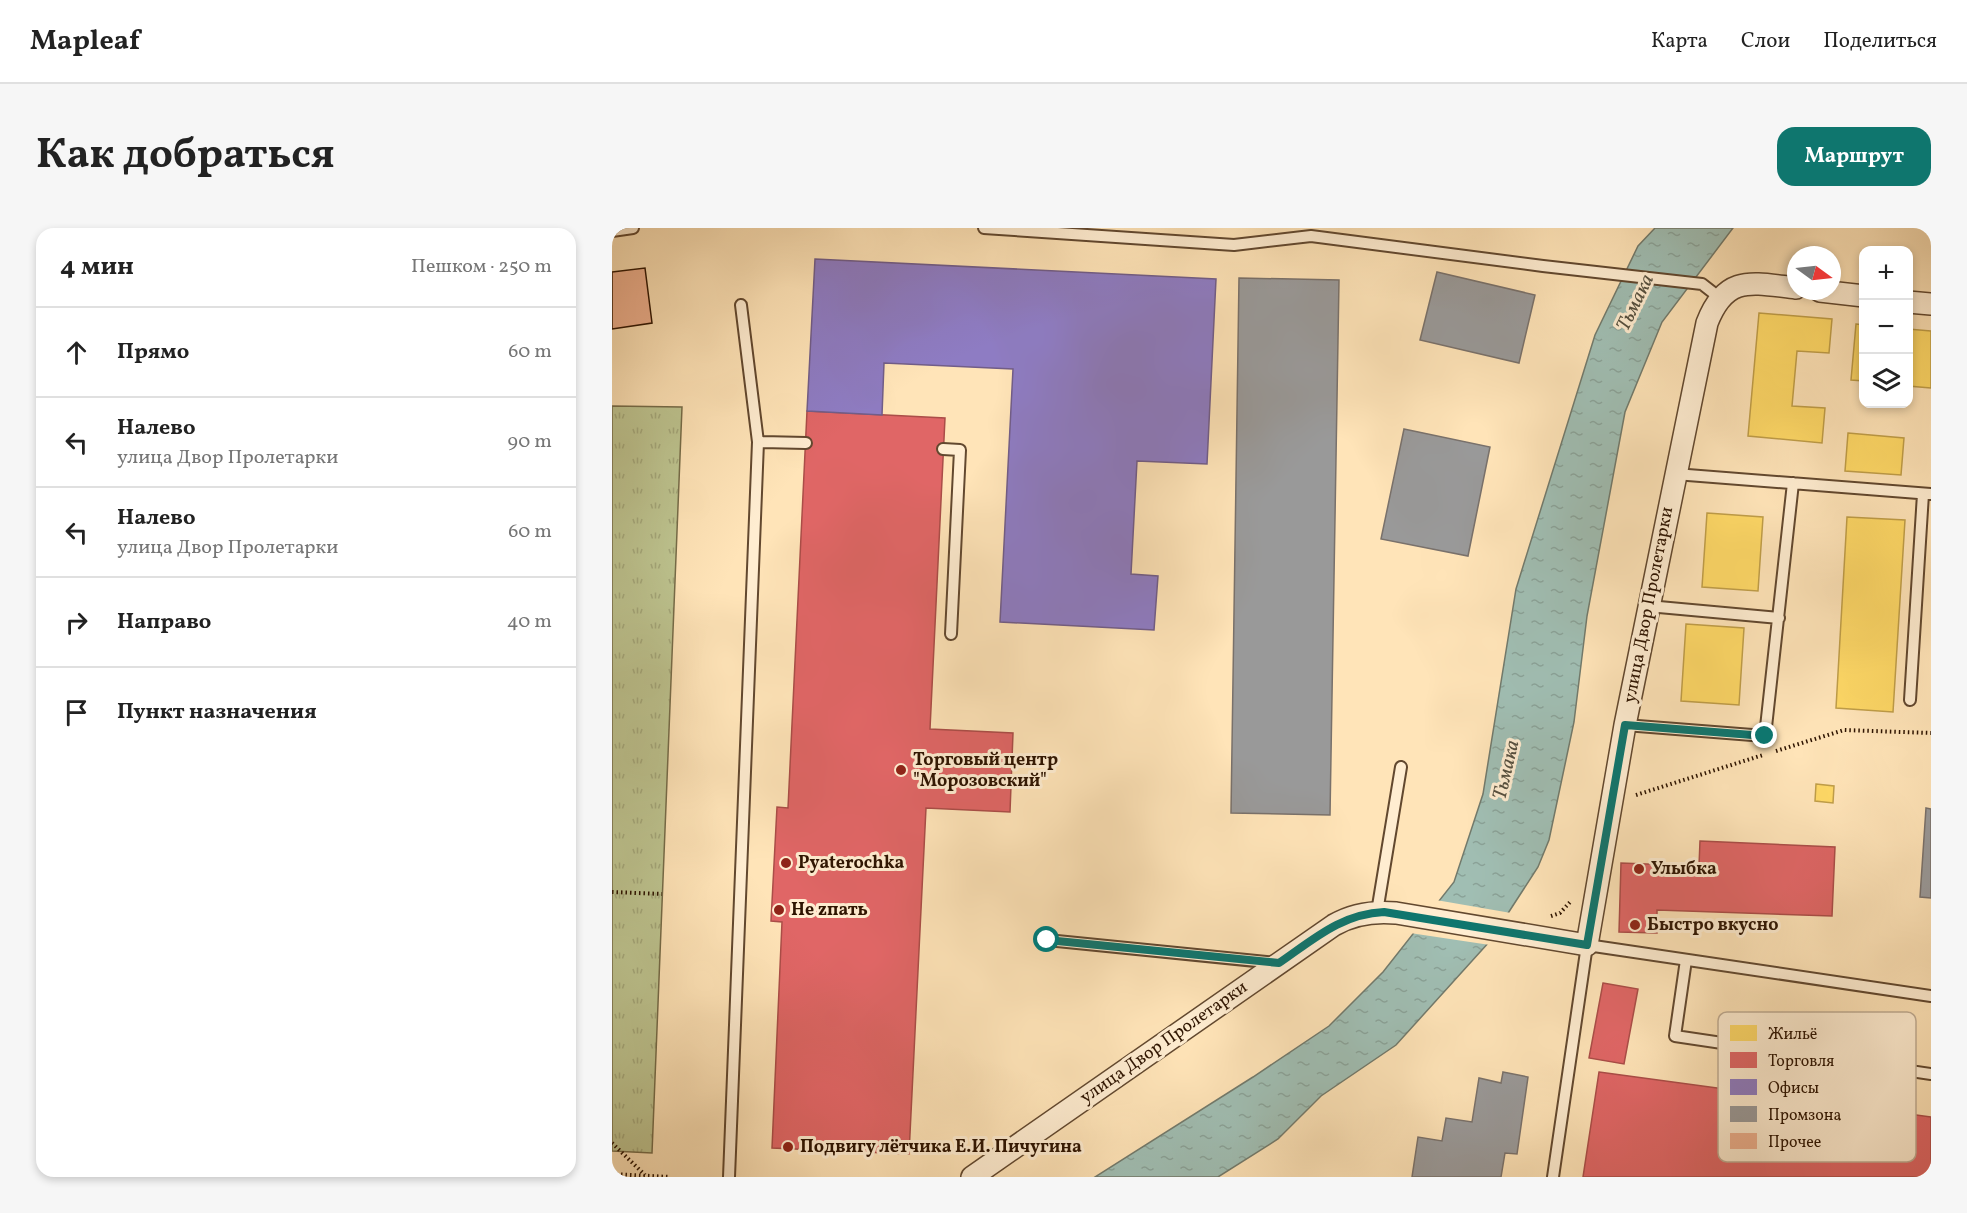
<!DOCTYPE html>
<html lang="ru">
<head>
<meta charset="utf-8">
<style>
  body { margin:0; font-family:Vollkorn,serif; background:#f6f6f6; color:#222 }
  .controls { position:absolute; right:18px; top:18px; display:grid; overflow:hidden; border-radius:12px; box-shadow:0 3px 9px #0003 }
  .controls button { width:54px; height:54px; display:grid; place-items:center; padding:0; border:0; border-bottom:2px solid #e0e0e0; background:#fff; color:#222; font:30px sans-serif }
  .compass { position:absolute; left:1175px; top:18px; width:54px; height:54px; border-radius:50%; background:#fff; box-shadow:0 3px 9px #0003; rotate:105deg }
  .stop { position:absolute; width:18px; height:18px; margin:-14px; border:4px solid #0f766e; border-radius:50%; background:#fff }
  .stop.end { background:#0f766e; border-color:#fff; box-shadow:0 2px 6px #0008 }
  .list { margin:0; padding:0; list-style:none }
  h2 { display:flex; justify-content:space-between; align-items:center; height:78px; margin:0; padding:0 24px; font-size:26px }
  h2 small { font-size:20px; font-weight:400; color:#767676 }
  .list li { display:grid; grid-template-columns:39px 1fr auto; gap:18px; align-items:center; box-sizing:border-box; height:90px; padding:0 24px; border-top:2px solid #e0e0e0 }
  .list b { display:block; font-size:22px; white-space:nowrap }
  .list p { margin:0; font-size:20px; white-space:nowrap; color:#767676 }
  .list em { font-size:20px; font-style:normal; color:#767676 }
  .icon { flex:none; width:33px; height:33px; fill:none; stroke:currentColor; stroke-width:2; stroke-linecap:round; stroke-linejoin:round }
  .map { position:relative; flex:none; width:1319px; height:949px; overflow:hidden; border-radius:18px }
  header { display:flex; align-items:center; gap:36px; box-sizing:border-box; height:84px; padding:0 30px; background:#fff; border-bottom:2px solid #e0e0e0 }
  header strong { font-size:28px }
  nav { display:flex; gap:33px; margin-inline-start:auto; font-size:21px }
  .intro { display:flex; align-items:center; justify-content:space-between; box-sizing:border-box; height:144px; padding:0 36px }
  h1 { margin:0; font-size:42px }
  .button { padding:15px 27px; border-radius:18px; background:#0f766e; color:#fff; font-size:21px; font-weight:700 }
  main { display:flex; gap:36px; padding:0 36px }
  aside { flex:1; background:#fff; border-radius:18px; box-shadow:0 3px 9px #0003 }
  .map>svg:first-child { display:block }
  .park { fill:url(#park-tufts); stroke:#766c49; stroke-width:1.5 }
  .water { fill:url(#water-ripples); stroke:#727a6c; stroke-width:1.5 }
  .pier { fill:#ffe4b8 }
  .homes { fill:#ffd966; stroke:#c09e48; stroke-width:1.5 }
  .shops { fill:#e06666; stroke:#ab4d48; stroke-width:1.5 }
  .offices { fill:#8e7cc3; stroke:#715d89; stroke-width:1.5 }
  .industry { fill:#999; stroke:#79716b; stroke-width:1.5 }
  .building { fill:#efb18f; stroke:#2e1401; stroke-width:1.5 }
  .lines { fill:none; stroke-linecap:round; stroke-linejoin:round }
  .lane-casing { stroke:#62482f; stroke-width:14 }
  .street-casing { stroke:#62482f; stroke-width:24 }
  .path { stroke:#2e1401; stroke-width:4; stroke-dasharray:1.5 3; stroke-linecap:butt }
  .lane { stroke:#ffedd1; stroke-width:10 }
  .street { stroke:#ffedd1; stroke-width:21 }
  .route { stroke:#0f766e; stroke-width:8 }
  .poi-dot { fill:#8f2418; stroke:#ffedd1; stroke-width:2 }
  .labels { text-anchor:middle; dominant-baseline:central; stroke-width:6; stroke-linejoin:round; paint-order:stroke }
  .street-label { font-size:18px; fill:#2e1401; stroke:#ffedd1 }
  .poi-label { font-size:18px; font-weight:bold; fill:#2e1401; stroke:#ffedd1; text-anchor:start }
  .water-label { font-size:20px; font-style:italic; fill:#56503f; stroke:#ffedd1 }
  .key { fill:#ffedd1; stroke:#c0ac93; stroke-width:1.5 }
  .key-label { font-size:16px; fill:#2e1401 }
</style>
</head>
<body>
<header>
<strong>Mapleaf</strong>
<nav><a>Карта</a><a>Слои</a><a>Поделиться</a></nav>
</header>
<div class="intro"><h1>Как добраться</h1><a class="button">Маршрут</a></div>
<main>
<aside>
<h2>4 мин<small>Пешком · 250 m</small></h2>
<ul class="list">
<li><svg class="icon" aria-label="ahead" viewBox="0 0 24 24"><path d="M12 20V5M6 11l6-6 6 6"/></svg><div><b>Прямо</b></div><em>60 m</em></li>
<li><svg class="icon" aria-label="left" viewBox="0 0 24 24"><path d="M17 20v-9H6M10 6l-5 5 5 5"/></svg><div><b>Налево</b><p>улица Двор Пролетарки</p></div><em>90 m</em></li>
<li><svg class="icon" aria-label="left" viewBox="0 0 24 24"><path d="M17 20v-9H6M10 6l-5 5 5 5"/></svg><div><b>Налево</b><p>улица Двор Пролетарки</p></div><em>60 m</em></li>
<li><svg class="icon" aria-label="right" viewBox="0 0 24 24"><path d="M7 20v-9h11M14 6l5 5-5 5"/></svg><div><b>Направо</b></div><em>40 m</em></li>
<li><svg class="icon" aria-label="arrive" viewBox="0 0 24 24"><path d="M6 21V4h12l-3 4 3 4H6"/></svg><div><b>Пункт назначения</b></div></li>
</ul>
</aside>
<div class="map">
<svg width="1319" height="949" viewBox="0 0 1319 949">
  <defs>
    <pattern id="park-tufts" width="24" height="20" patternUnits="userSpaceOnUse" patternTransform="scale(1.5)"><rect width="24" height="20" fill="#bec591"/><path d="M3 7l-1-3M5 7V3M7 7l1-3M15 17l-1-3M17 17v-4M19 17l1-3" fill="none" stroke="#a4a87b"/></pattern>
    <pattern id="water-ripples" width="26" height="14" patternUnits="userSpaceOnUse" patternTransform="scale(1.5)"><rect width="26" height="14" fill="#a0beb3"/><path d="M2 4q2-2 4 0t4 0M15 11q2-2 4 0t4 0" fill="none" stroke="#8aa298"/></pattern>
  </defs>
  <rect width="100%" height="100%" fill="#ffe4b8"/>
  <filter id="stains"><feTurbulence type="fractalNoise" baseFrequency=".00333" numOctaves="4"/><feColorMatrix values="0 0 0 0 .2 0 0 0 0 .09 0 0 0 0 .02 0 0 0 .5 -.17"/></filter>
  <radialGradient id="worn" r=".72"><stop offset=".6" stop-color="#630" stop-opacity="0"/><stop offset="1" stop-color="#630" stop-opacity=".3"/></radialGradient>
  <path class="park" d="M 0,178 L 70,179 L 40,925 L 0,923 Z"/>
  <path class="water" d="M 1043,0 L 1121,0 L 1050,94 L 1013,184 L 975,388 L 962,494 L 937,612 L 926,639 L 878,713 L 784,817 L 709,868 L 666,911 L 606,949 L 483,949 L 641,849 L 717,798 L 771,744 L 842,654 L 871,566 L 904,361 L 983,107 L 1026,18 Z"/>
  <path class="pier" d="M 824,672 L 899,685 L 878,717 L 798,705 Z"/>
  <path class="homes" d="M 1147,85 L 1220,91 L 1217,125 L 1185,123 L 1180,178 L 1213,180 L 1210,215 L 1136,208 Z
    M 1244,96 L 1252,97 L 1252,153 L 1239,152 Z
    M 1296,101 L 1319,103 L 1319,160 L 1296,158 Z
    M 1236,205 L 1292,210 L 1289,247 L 1233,243 Z
    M 1095,285 L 1151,289 L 1146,363 L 1090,359 Z
    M 1235,289 L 1293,292 L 1281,484 L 1224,480 Z
    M 1074,396 L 1132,400 L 1127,477 L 1069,473 Z
    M 1204,556 L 1222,558 L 1221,575 L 1203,573 Z"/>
  <path class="shops" d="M 195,183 L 333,190 L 318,501 L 401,505 L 398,584 L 314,580 L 297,926 L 160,920 L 170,694 L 159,693 L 165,579 L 176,580 Z
    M 1088,613 L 1223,619 L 1220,688 L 1045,682 L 1045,705 L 1007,704 L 1009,635 L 1087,638 Z
    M 991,755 L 1026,761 L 1012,836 L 977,830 Z
    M 987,844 L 1319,889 L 1319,949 L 971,949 Z"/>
  <path class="offices" d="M 203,31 L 604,51 L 595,236 L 525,233 L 519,346 L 546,348 L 542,402 L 388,394 L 401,141 L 272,135 L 270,187 L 195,183 Z"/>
  <path class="industry" d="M 825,44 L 923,67 L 907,135 L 808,112 Z
    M 627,50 L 727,52 L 718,587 L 619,585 Z
    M 792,201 L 878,219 L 856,328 L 769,311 Z
    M 1314,580 L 1319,581 L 1319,670 L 1308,669 Z
    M 891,844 L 916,849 L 905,926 L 893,925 L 889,949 L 800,949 L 806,909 L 830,913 L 834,890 L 860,894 L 867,850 L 889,855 Z"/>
  <path class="building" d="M 33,40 L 40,95 L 0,101 L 0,44 Z"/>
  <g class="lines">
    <defs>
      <path id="lane" d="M 372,0 L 622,17 L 699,8 L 931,38 L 1090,56 L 1108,70
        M 0,3 L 21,0
        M 146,214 L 194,215
        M 331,221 L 348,222 L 339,406
        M 1063,246 L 1319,266
        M 1036,378 L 1167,390
        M 1298,472 L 1311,266
        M 1013,497 L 1153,508 L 1181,255
        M 765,684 L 789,539
        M 435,712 L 664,735
        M 1074,732 L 1063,808 L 1319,846
        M 117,949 L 146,214 L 129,77
        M 941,949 L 975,717 L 1319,768"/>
      <path id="street" d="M 1208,63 L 1252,68
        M 1296,74 L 1319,76
        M 360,949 L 722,697 C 741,686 762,683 784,685 L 975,717 L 1013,497 L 1095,95 C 1114,46 1140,55 1184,60"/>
    </defs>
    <use href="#lane" class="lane-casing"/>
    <use href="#street" class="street-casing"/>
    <path class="path" d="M 1164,523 L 1232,502 L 1319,505
      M 1024,567 L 1151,527
      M 0,664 L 50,666
      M 939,688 L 948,685 L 959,673
      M 0,915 L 33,947
      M 0,946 L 58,949"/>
    <use href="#lane" class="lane"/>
    <use href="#street" class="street"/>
  </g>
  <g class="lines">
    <path class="route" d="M 435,712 L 667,735 C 702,711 729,686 772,684 L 975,717 L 1013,497 L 1153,508"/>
  </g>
  <g class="poi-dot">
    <circle cx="289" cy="542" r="6"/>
    <circle cx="174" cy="635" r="6"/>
    <circle cx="1027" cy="641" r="6"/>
    <circle cx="167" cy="682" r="6"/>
    <circle cx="1023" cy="697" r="6"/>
    <circle cx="176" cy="919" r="6"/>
  </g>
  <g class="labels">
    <g class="street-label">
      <text transform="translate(1037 377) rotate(-79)">улица Двор Пролетарки</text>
      <text transform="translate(552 815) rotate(-35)">улица Двор Пролетарки</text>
    </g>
    <g class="poi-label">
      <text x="301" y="532">Торговый центр<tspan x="301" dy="21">"Морозовский"</tspan></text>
      <text x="186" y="635">Pyaterochka</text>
      <text x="1039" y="641">Улыбка</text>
      <text x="179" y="682">Не zпать</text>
      <text x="1035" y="697">Быстро вкусно</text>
      <text x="188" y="919">Подвигу лётчика Е.И. Пичугина</text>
    </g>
    <g class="water-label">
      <text transform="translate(1024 75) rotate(-64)">Тьмака</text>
      <text transform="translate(895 542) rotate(-77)">Тьмака</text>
    </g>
  </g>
  <rect x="1106" y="784" width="198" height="150" rx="9" class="key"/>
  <rect x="1118" y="797" width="27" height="16" fill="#ffd966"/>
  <rect x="1118" y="824" width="27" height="16" fill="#e06666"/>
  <rect x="1118" y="851" width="27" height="16" fill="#8e7cc3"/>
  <rect x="1118" y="878" width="27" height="16" fill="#999"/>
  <rect x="1118" y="905" width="27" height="16" fill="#efb18f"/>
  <g class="key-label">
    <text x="1156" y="811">Жильё</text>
    <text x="1156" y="838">Торговля</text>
    <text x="1156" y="865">Офисы</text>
    <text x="1156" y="892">Промзона</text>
    <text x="1156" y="919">Прочее</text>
  </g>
  <rect width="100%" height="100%" filter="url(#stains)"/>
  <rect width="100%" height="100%" fill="url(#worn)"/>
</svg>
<div class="controls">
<button>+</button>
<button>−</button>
<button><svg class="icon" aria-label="layers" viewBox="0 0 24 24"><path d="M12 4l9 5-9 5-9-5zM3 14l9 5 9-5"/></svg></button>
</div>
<svg class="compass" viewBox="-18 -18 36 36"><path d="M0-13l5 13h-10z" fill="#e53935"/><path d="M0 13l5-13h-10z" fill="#767676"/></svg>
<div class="stop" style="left:435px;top:712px"></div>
<div class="stop end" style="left:1153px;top:508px"></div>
</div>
</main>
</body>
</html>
